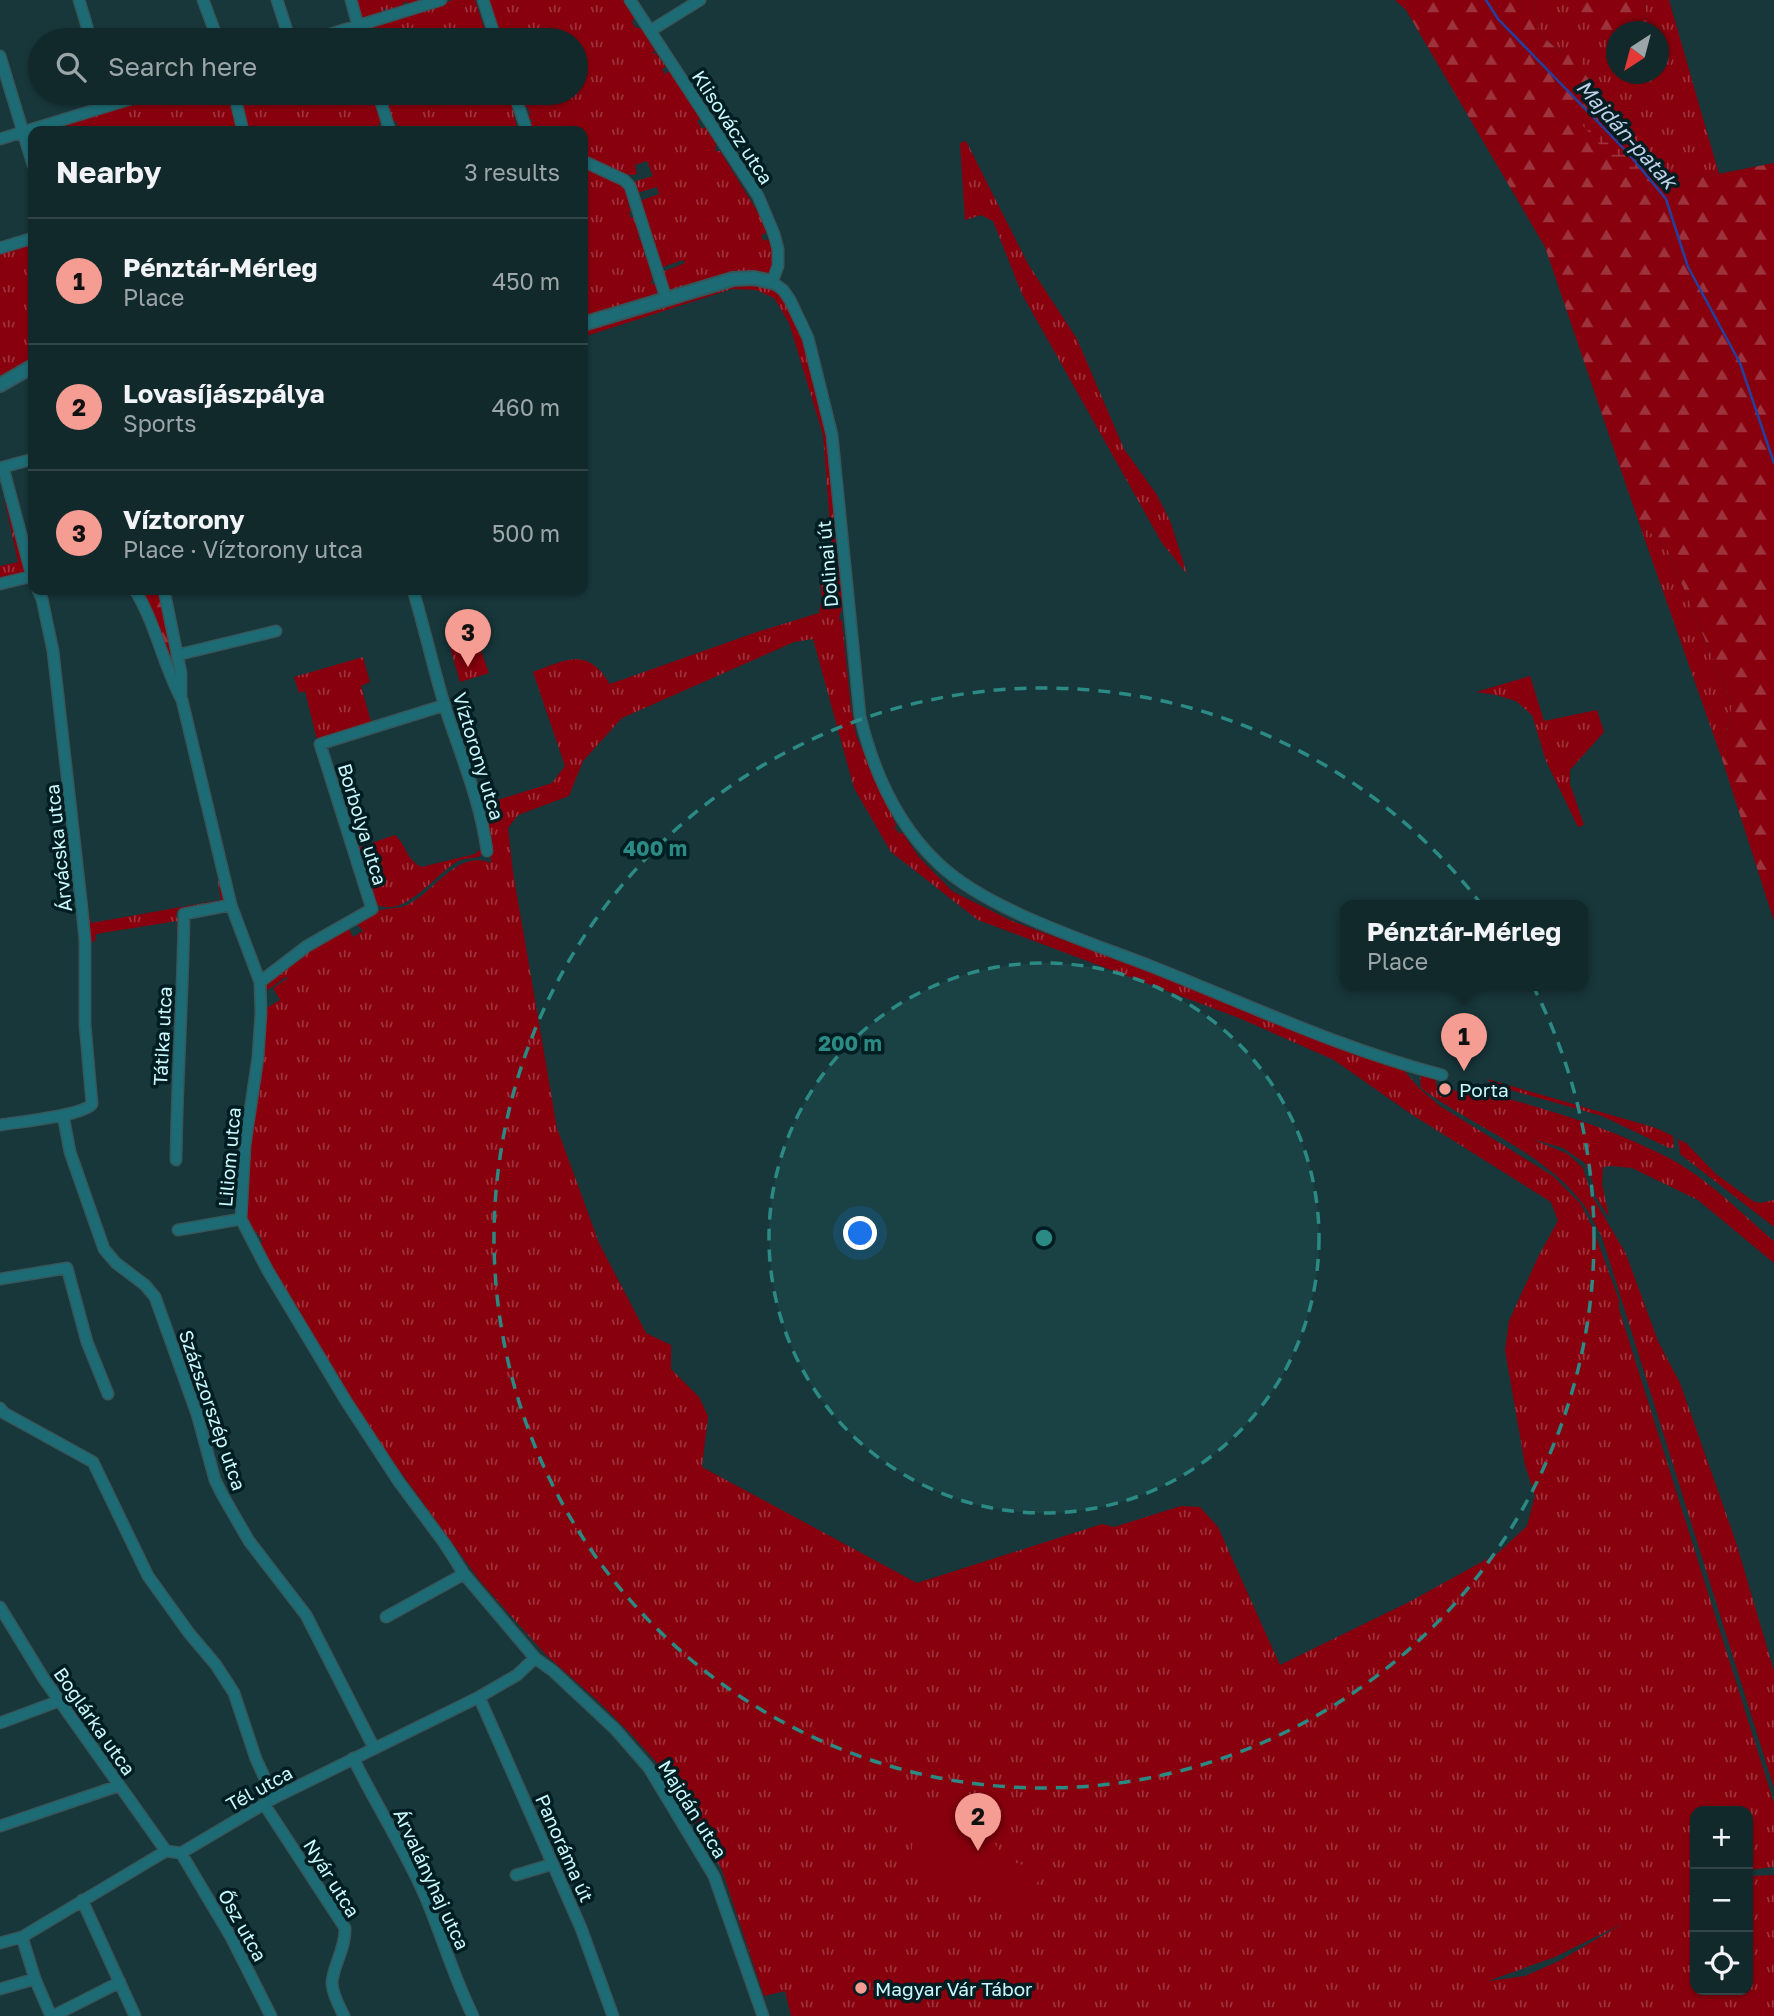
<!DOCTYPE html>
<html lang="en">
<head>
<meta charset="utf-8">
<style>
  body { margin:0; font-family:"Golos Text",sans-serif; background:#1b3134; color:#f1f3f6 }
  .controls { position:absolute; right:21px; bottom:21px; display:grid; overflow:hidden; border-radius:14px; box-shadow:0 2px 5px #0004 }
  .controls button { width:63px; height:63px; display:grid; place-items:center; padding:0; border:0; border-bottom:2px solid #314548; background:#12292c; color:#f1f3f6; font:35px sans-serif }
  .compass { position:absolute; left:1606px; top:21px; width:63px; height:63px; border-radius:50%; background:#12292c; box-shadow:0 2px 5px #0004; rotate:216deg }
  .you { position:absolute; left:861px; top:1234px; width:24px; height:24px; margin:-18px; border:5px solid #fff; border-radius:50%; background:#1a73e8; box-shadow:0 0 0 10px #1a73e833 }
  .badge { display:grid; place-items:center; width:46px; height:46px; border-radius:50%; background:#f59c93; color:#111; font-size:23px; font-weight:700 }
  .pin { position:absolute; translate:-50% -58px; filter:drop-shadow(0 2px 4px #0008) }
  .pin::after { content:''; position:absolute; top:37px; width:24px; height:21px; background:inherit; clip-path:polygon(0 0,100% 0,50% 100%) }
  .popup { position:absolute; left:1340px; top:900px; width:248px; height:91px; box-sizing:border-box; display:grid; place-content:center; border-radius:14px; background:#12292c; filter:drop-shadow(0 2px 5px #0005); font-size:23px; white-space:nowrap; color:#9ca6a9 }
  .popup b { font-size:26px; color:#f1f3f6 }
  .popup::after { content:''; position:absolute; left:50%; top:100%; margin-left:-14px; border:14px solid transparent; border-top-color:#12292c }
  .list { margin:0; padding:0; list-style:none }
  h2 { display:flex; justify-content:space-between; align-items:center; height:91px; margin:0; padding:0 28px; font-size:30px }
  h2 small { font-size:23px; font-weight:400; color:#9ca6a9 }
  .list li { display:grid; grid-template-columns:46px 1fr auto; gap:21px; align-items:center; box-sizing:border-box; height:126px; padding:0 28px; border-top:2px solid #314548 }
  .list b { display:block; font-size:26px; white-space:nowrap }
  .list p { margin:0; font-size:23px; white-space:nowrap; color:#9ca6a9 }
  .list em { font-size:23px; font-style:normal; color:#9ca6a9 }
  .icon { flex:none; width:38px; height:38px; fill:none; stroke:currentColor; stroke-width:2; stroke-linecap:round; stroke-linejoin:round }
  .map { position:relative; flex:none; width:1774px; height:2016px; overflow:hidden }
  .search { position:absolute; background:#12292c; box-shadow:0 2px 5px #0004; left:28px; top:28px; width:560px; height:77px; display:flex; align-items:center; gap:18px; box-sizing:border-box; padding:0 24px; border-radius:38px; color:#9ca6a9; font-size:26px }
  .panel { position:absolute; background:#12292c; box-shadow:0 2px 5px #0004; left:28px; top:126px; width:560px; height:469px; border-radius:14px }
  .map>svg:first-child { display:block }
  .grass { fill:url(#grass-tufts); fill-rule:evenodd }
  .forest { fill:url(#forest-firs) }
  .wetland { fill:url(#wetland-marsh) }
  .garden { fill:#88000d }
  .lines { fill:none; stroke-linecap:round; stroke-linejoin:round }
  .stream { stroke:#2240a2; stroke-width:2.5 }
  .minor-casing { stroke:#35575b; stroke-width:13 }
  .tertiary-casing { stroke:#35575b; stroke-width:16 }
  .minor { stroke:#1d6c75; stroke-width:10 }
  .tertiary { stroke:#1d6c75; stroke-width:12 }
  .ring { fill:none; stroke:#2b8a84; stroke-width:3.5; stroke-dasharray:12 9 }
  .poi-dot { fill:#f59c93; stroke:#001e22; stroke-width:2.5 }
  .labels { text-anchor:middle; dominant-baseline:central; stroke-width:7; stroke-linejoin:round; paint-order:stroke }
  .street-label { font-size:19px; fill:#cbf8fe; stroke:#001e22 }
  .poi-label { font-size:19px; fill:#cbf8fe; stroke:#001e22; text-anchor:start }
  .water-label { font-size:21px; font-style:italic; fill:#c2cee8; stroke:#001e22 }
  .centre { fill:#2b8a84; stroke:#001e22; stroke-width:3.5 }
  .ring-label { font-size:21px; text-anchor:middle; font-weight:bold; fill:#2b8a84; stroke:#001e22; stroke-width:7; stroke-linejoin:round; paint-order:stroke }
</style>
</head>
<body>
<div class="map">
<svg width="1774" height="2016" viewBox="0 0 1774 2016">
  <defs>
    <pattern id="grass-tufts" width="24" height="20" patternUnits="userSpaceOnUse" patternTransform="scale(1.75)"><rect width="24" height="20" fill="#88000d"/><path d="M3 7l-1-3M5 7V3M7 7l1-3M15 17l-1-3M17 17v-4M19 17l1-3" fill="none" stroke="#9d333d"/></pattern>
    <pattern id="forest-firs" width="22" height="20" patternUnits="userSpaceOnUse" patternTransform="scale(1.75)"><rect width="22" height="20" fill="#88000d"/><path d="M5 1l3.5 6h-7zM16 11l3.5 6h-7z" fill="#9d333d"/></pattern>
    <pattern id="wetland-marsh" width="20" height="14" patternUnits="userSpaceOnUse" patternTransform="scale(1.75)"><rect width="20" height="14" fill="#88000d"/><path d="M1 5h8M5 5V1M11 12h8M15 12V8" fill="none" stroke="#9d333d"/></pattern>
  </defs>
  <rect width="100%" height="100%" fill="#18373b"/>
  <path class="grass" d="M 356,0 L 429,0 L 409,7 L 407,1 L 403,3 L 404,7 L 387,13 L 385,8 L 383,9 L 384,14 L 363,19 Z
    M 453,0 L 475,0 L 488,40 L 365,40 L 364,30 L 367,27 Z
    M 487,0 L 623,0 L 634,18 L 632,22 L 635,27 L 642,29 L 655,51 L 651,54 L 656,53 L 666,67 L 662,69 L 665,74 L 669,71 L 700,119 L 697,121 L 702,129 L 705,127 L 716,144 L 715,151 L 720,151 L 762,219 L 767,232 L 762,235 L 763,241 L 769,239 C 772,251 776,261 769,273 L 668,290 L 662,272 L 685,263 L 683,260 L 660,268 L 659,264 L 640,203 L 642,200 L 659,194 L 657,187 L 637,193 L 633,182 L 653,176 L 647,161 L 635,165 L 637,174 C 621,179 598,163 583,157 L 583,131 L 533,131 L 528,123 L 532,122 L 532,119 L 526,121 L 526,117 L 530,115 L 528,107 L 524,108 L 522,104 L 526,102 L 524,96 L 521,97 L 519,93 L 576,93 L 576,40 L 506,40 L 503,31 L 498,33 Z
    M 1533,0 L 1572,0 L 1591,26 L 1616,46 L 1616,74 L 1658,74 L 1658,32 L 1648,31 L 1645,0 L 1669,0 L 1719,174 L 1657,186 L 1651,179 L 1652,164 L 1640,127 L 1622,121 L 1584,73 L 1539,33 Z
    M 163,93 L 227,93 L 238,131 L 39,131 Z
    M 239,93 L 374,93 L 381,123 L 378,124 L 380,129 L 383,128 L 385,131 L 248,131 Z
    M 383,93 L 506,93 L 514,105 L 512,110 L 515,110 L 513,112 L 517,127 L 521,128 L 519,131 L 394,131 L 393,129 L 398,127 L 396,121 L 391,122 Z
    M 966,141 L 1028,264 L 1077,339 L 1124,449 L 1157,495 L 1171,523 L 1187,574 L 1162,543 L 1022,294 L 993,221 L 981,215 L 965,220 L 960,143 Z
    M 583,165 L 621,183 L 631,202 L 628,203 L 630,209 L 633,209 L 629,212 L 631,218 L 635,217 L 641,232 L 638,239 L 643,240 L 646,251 L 644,253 L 645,257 L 649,257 L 650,260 L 648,261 L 652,279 L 651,284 L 655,284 L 659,289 L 655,296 L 585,320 L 583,315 Z
    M 33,241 L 33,359 L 0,377 L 0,251 Z
    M 732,283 C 745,283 762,281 774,289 C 798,304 824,403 829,433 C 834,463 834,494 837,524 L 834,529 L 841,583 L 842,608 L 839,618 L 842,622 L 851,708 L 856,735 L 896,825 L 896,827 L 893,826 L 900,834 L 902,832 L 919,857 L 952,891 L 1012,921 L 1148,971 L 1291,1028 L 1402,1068 L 1419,1088 L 1440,1106 L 1553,1176 L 1580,1203 L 1592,1226 L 1619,1300 L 1619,1309 L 1774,1803 L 1774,1867 L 1748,1870 L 1748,1811 L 1695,1811 L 1695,1990 L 1748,1990 L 1748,1876 L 1774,1875 L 1774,2016 L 791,2016 L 785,1991 L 764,1996 L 722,1870 L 673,1786 L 658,1764 L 630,1733 L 598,1701 L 546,1655 L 480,1581 L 357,1412 L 358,1408 L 354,1407 L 271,1269 L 260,1245 L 262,1241 C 258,1231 249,1228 244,1218 L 248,1147 L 260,1071 L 265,1009 L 280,1000 L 273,988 L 288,978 L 286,977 L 263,993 L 262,986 L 297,959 L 299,961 L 308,951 L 348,927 L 353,937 L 363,931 L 356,923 C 363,919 372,913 380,910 C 389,908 398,909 407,905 C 436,891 457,849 491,863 L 490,841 L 481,805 L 552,783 L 565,766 L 533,672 C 568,659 587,647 610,684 L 757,632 L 819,613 L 822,598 L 820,582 L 834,577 L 823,435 L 789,323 L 774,298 L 756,290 L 732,289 L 583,337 L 583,330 ZM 813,639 L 854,788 L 891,852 L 978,920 L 1239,1018 L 1334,1060 L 1411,1114 L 1551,1202 L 1558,1221 L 1538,1257 L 1509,1321 L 1505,1350 L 1525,1465 L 1535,1496 L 1527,1526 L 1498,1553 L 1409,1602 L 1280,1665 L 1218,1527 L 1200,1507 L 1181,1506 L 1114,1527 L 1102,1524 L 917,1583 L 702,1467 L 708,1416 L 699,1397 L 671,1369 L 671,1345 L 646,1333 L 599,1243 L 557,1128 L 513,872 L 508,828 L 518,815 L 569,796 L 583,761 L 622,718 L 794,642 ZM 1624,1923 L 1559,1961 L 1525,1976 L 1488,1981 L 1555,1957 Z
    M 8,499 L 26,571 L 25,573 L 0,582 L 0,566 L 18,562 L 5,502 Z
    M 1639,523 L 1666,546 L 1732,704 L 1722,759 Z
    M 469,641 L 472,651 L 480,648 L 489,673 L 460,682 L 450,647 Z
    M 363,657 L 370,682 L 361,686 L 372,725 L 317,740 L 305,691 L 299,693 L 294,677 Z
    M 1530,676 L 1544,721 L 1597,710 L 1604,732 L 1570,770 L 1570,784 L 1584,825 L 1578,827 L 1546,761 L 1532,715 L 1516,701 L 1496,695 L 1476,692 Z
    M 395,835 C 408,847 404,857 421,867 L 475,854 L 482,848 L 483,852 L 479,857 C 472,858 465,858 458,861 C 436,873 405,920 375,904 L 354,849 Z
    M 217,876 L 224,900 L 223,903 C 207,906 190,905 177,911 L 176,917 L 180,920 L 179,936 L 177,936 L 177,921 L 96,934 L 95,941 L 89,943 L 87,914 L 89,914 L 91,923 L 221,900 Z
    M 1423,1075 L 1435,1080 L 1439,1091 L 1448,1095 L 1452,1089 L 1460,1093 L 1462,1086 C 1532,1105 1604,1124 1669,1158 C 1707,1178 1741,1213 1774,1241 L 1774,1263 L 1698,1200 L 1632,1168 L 1612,1166 L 1603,1167 L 1602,1184 L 1609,1217 L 1596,1197 L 1592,1179 L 1585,1163 L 1563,1148 L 1532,1139 L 1568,1154 L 1583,1168 L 1591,1194 L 1626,1254 L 1658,1341 L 1680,1383 L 1736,1542 L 1774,1671 L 1774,1788 L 1602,1237 C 1596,1227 1591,1214 1583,1204 C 1543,1151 1473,1127 1421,1088 L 1420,1078 Z
    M 1487,1079 L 1656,1128 L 1673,1136 L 1674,1148 L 1669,1148 L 1602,1116 L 1493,1085 Z
    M 1678,1139 L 1686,1143 L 1716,1174 L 1753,1201 L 1760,1203 L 1774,1200 L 1774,1227 L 1680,1154 Z"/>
  <path class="forest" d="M 1395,0 L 1533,0 L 1539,33 L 1561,53 L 1572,50 L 1580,56 L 1584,73 L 1621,121 L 1640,127 C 1649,144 1653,160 1651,179 L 1657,186 L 1774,163 L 1774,921 L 1722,759 L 1732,704 L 1666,546 L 1639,523 L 1545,247 L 1406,10 Z
    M 1572,0 L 1645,0 L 1648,31 L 1616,32 L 1616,46 L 1591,27 Z
    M 139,590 L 160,590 L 178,682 Z"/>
  <path class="wetland" d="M 1603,98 L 1622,121 L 1640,127 C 1650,144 1653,160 1650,179 L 1657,186 L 1633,183 L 1577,119 L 1582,105 Z"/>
  <path class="garden" d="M 899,1793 L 916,1806 L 949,1804 L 994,1841 L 1001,1858 L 1038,1870 L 1044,1874 L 1011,1916 L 979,1889 C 970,1891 960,1895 951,1895 C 915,1894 905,1865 915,1834 L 885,1809 Z"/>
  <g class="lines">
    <path class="stream" d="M 1486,0 L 1498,19 L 1628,153 L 1666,199 L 1688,267 L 1740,363 L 1774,463"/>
    <defs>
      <path id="minor" d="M 79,0 L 91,40
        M 203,0 L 218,40
        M 277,0 L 290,40
        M 351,0 L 362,40
        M 483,0 L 496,40
        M 630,0 L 758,196 L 774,234 L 778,249 L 778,266 L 772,282 L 783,290 L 790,300 L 808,338 L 832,435 L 860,716 C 873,770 897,825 939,864 C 988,911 1093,943 1158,969 C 1251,1006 1344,1050 1442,1075
        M 650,31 L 700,0
        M 311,40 L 441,0
        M 0,56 L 33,165
        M 107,93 L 111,104
        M 234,93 L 243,131
        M 378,93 L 390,131
        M 514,93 L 527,131
        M 0,139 L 150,93
        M 583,161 L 624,180 L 630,186 L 666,298
        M 0,248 L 33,238
        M 3,467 L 33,580
        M 0,468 L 33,459
        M 0,584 L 33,576
        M 135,590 C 156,624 163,665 182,700 L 231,905 L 260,982 L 261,1013 L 258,1057 L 245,1145 L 241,1219 L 268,1271 L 346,1401 L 399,1482 L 445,1544 L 464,1574 L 535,1658 L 553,1671 L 615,1729 L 649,1768 L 714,1876 L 763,2016
        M 164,590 L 181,673 L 181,696
        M 413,590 C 425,630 434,671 446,710 C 461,756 481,803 487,851
        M 177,655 L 276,631
        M 260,982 L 307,946 L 372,909 L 320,744 L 445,705
        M 63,1115 L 70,1152 L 104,1249 L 116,1263 L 145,1285 L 155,1297 L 197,1414 L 215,1480 L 223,1496 L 249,1541 L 306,1615 L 374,1748
        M 0,1125 C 18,1122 82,1116 92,1104 L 85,1024 L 85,940 L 81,900 L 53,651 L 42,599 L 38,590
        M 176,1160 C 177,1078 183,996 184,914 L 231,905
        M 178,1230 L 241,1219
        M 0,1279 L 67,1268 L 87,1342 L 108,1394
        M 0,1408 L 4,1413 L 93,1462 L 148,1576 L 189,1633 L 216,1665 L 234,1693 L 256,1759 L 274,1798
        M 0,1607 L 44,1679 L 166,1851
        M 386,1617 L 464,1574
        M 479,1697 L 581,1928 L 613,2016
        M 0,1723 L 59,1701
        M 353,1758 C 376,1805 404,1848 425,1896 C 442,1936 454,1978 473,2016
        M 264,1804 L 345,1928 C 346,1949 332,1967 332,1984 C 333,1995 339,2006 344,2016
        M 0,1826 L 118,1786
        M 181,1853 L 231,1937 L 271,2016
        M 516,1875 L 553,1864
        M 82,1900 L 135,2016
        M 22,1937 L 35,1979 L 51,2016
        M 0,1943 L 22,1937 L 166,1851 L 181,1853 L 274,1798 L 479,1697 L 517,1675 L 535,1658
        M 0,1989 L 35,1979
        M 53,2016 L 120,1982"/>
      <path id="tertiary" d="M 583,324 L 733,279 L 754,278 L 772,282
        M 0,385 L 33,366"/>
    </defs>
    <use href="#minor" class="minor-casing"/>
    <use href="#tertiary" class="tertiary-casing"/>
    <use href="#minor" class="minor"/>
    <use href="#tertiary" class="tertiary"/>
  </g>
  <circle cx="1044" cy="1238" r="275" fill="#2b8a84" fill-opacity=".12"/>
  <g class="ring">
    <circle cx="1044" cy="1238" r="275"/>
    <circle cx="1044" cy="1238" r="550"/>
  </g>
  <g class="poi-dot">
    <circle cx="1445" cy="1089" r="7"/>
    <circle cx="861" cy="1988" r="7"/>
  </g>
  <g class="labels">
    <g class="street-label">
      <text transform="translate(733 127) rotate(57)">Klisovácz utca</text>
      <text transform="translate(827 564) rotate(-95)">Dolinai út</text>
      <text transform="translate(479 756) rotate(73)">Víztorony utca</text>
      <text transform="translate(363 824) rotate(73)">Borbolya utca</text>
      <text transform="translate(58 848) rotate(-96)">Árvácska utca</text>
      <text transform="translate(162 1036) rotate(-87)">Tátika utca</text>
      <text transform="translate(229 1157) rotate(-85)">Liliom utca</text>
      <text transform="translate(213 1410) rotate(71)">Százszorszép utca</text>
      <text transform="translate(95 1721) rotate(55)">Boglárka utca</text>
      <text transform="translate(259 1788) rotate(-29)">Tél utca</text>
      <text transform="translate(693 1809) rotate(58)">Majdán utca</text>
      <text transform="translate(565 1848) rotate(66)">Panoráma út</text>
      <text transform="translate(332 1878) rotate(58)">Nyár utca</text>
      <text transform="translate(432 1879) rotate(65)">Árvalányhaj utca</text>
      <text transform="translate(243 1925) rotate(61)">Ősz utca</text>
    </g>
    <g class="poi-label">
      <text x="1459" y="1089">Porta</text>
      <text x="875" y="1988">Magyar Vár Tábor</text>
    </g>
    <g class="water-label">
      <text transform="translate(1627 134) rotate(48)">Majdán-patak</text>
    </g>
  </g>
  <circle cx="1044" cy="1238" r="10" class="centre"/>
  <g class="ring-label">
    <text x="655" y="856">400 m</text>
    <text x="850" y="1051">200 m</text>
  </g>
</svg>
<div class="controls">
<button>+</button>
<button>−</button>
<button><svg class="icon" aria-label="locate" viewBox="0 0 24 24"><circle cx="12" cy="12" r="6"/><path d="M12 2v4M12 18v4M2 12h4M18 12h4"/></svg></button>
</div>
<svg class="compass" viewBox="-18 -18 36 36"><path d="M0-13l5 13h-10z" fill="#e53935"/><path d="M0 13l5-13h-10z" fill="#9ca6a9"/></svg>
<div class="you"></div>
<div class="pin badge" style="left:1464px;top:1071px">1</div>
<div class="popup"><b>Pénztár-Mérleg</b>Place</div>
<div class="pin badge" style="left:978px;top:1851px">2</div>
<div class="pin badge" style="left:468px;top:667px">3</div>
<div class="search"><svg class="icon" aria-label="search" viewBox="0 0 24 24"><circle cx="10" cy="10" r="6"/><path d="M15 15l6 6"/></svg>Search here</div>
<section class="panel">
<h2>Nearby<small>3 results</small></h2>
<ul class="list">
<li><span class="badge">1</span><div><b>Pénztár-Mérleg</b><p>Place</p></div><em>450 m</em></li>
<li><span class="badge">2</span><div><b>Lovasíjászpálya</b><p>Sports</p></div><em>460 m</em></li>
<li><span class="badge">3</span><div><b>Víztorony</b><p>Place · Víztorony utca</p></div><em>500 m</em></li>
</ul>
</section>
</div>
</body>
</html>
